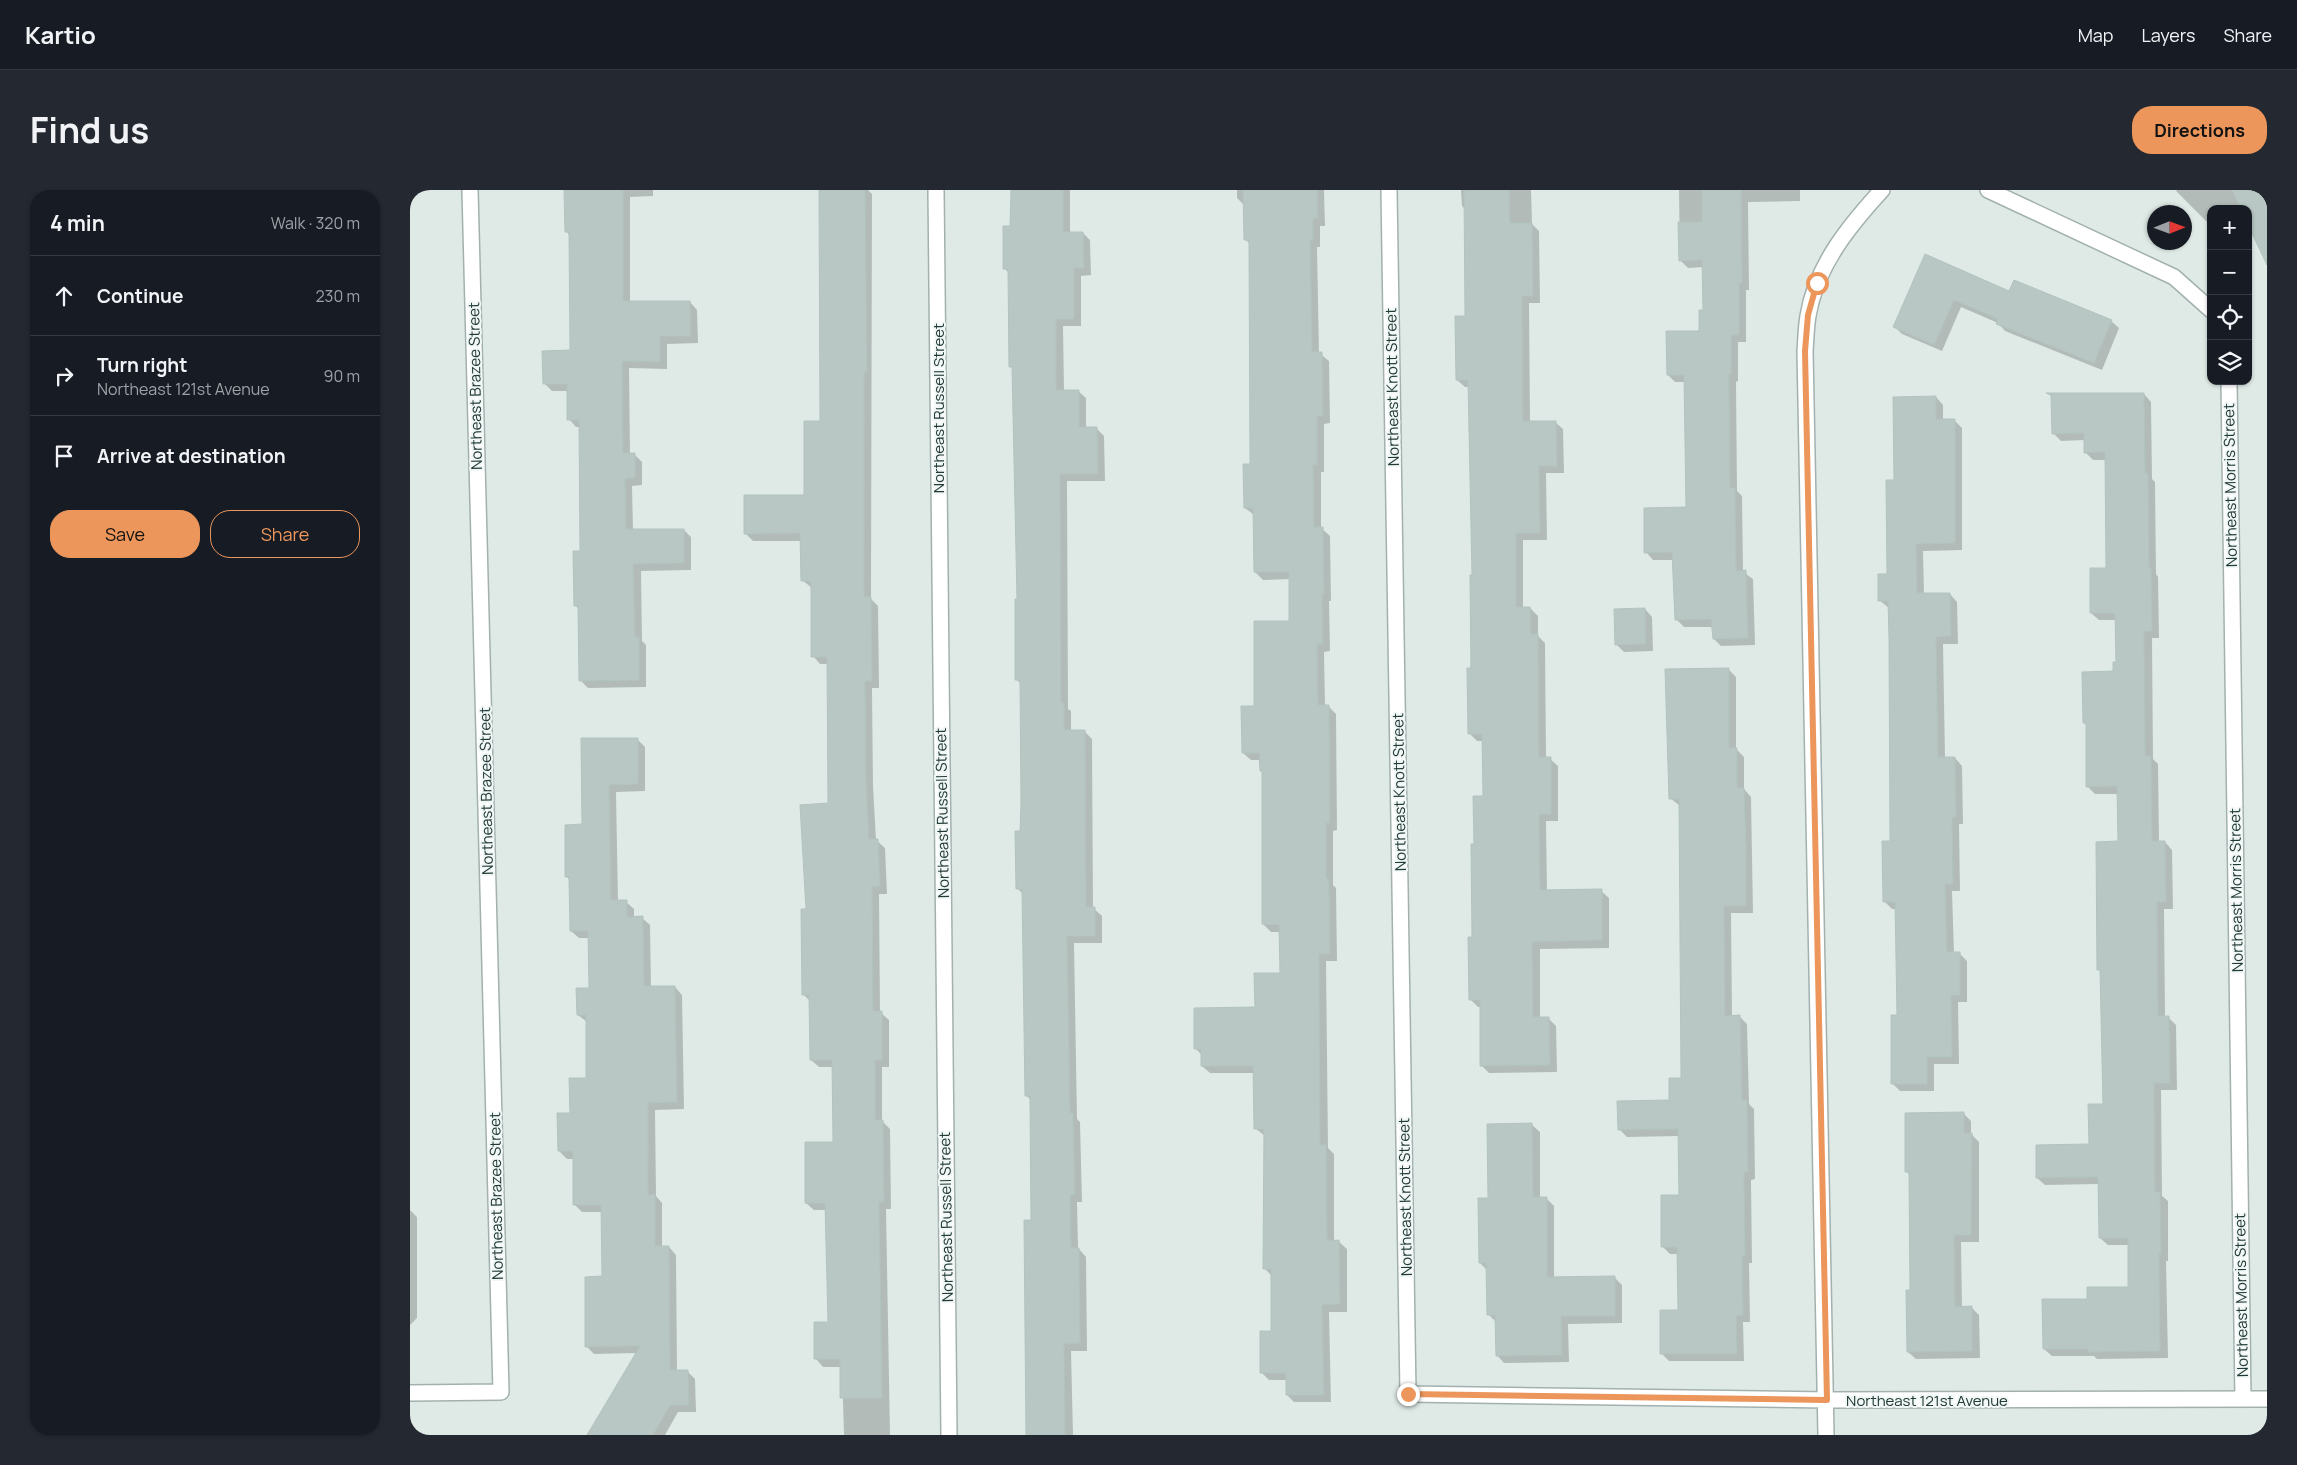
<!DOCTYPE html>
<html lang="en">
<head>
<meta charset="utf-8">
<style>
  body { margin:0; font-family:Manrope,sans-serif; background:#242831; color:#f1f3f6 }
  .controls { position:absolute; right:15px; top:15px; display:grid; overflow:hidden; border-radius:10px; box-shadow:0 1px 4px #0004 }
  .controls button { width:45px; height:45px; display:grid; place-items:center; padding:0; border:0; border-bottom:1px solid #363941; background:#171b24; color:#f1f3f6; font:25px sans-serif }
  .compass { position:absolute; left:1737px; top:15px; width:45px; height:45px; border-radius:50%; background:#171b24; box-shadow:0 1px 4px #0004; rotate:89deg }
  .stop { position:absolute; width:15px; height:15px; margin:-11px; border:4px solid #ec965b; border-radius:50%; background:#fff }
  .stop.end { background:#ec965b; border-color:#fff; box-shadow:0 1px 5px #0008 }
  .list { margin:0; padding:0; list-style:none }
  h2 { display:flex; justify-content:space-between; align-items:center; height:65px; margin:0; padding:0 20px; font-size:21px }
  h2 small { font-size:16px; font-weight:400; color:#9ea1a6 }
  .list li { display:grid; grid-template-columns:32px 1fr auto; gap:15px; align-items:center; box-sizing:border-box; height:80px; padding:0 20px; border-top:1px solid #363941 }
  .list b { display:block; font-size:19px; white-space:nowrap }
  .list p { margin:0; font-size:16px; white-space:nowrap; color:#9ea1a6 }
  .list em { font-size:16px; font-style:normal; color:#9ea1a6 }
  .actions { display:flex; gap:10px; padding:15px 20px }
  .actions a { flex:1; padding:11px 0; border:1px solid #ec965b; border-radius:20px; text-align:center; font-size:18px; color:#ec965b }
  .actions .main { background:#ec965b; color:#111 }
  .icon { flex:none; width:28px; height:28px; fill:none; stroke:currentColor; stroke-width:2; stroke-linecap:round; stroke-linejoin:round }
  .map { position:relative; flex:none; width:1857px; height:1245px; overflow:hidden; border-radius:20px }
  header { display:flex; align-items:center; gap:30px; box-sizing:border-box; height:70px; padding:0 25px; background:#171b24; border-bottom:1px solid #363941 }
  header strong { font-size:24px }
  nav { display:flex; gap:28px; margin-inline-start:auto; font-size:18px }
  .intro { display:flex; align-items:center; justify-content:space-between; box-sizing:border-box; height:120px; padding:0 30px }
  h1 { margin:0; font-size:35px }
  .button { padding:12px 22px; border-radius:20px; background:#ec965b; color:#111; font-size:18px; font-weight:700 }
  main { display:flex; gap:30px; padding:0 30px }
  aside { flex:1; background:#171b24; border-radius:20px; box-shadow:0 1px 4px #0004 }
  .map>svg:first-child { display:block }
  .shadow { fill:#0003 }
  .building { fill:#b8c7c3; stroke:#b2c3bf }
  .lines { fill:none; stroke-linecap:round; stroke-linejoin:round }
  .minor-casing { stroke:#a2b1af; stroke-width:18 }
  .minor { stroke:#fff; stroke-width:15 }
  .route { stroke:#ec965b; stroke-width:6 }
  .labels { text-anchor:middle; dominant-baseline:central; stroke-width:4; stroke-linejoin:round; paint-order:stroke }
  .street-label { font-size:15px; fill:#213937; stroke:#f0f7f4 }
</style>
</head>
<body>
<header>
<strong>Kartio</strong>
<nav><a>Map</a><a>Layers</a><a>Share</a></nav>
</header>
<div class="intro"><h1>Find us</h1><a class="button">Directions</a></div>
<main>
<aside>
<h2>4 min<small>Walk · 320 m</small></h2>
<ul class="list">
<li><svg class="icon" aria-label="ahead" viewBox="0 0 24 24"><path d="M12 20V5M6 11l6-6 6 6"/></svg><div><b>Continue</b></div><em>230 m</em></li>
<li><svg class="icon" aria-label="right" viewBox="0 0 24 24"><path d="M7 20v-9h11M14 6l5 5-5 5"/></svg><div><b>Turn right</b><p>Northeast 121st Avenue</p></div><em>90 m</em></li>
<li><svg class="icon" aria-label="arrive" viewBox="0 0 24 24"><path d="M6 21V4h12l-3 4 3 4H6"/></svg><div><b>Arrive at destination</b></div></li>
</ul>
<div class="actions"><a class="main">Save</a><a>Share</a></div>
</aside>
<div class="map">
<svg width="1857" height="1245" viewBox="0 0 1857 1245">
  <rect width="100%" height="100%" fill="#dfeae7"/>
  <path class="shadow" d="M 156,0 L 243,0 L 243,6 L 220,7 L 220,113 L 280,112 L 287,120 L 288,153 L 257,154 L 257,179 L 219,178 L 220,265 L 225,265 L 232,272 L 232,295 L 222,296 L 223,340 L 274,340 L 281,347 L 281,380 L 231,381 L 232,451 L 236,455 L 236,497 L 178,498 L 170,490 L 169,419 L 166,416 L 171,362 L 170,237 L 166,237 L 159,229 L 158,201 L 142,201 L 134,193 L 161,162 L 160,46 L 156,41 Z
    M 410,0 L 458,0 L 462,4 L 461,409 L 468,416 L 469,498 L 462,498 L 463,596 L 466,650 L 475,658 L 477,704 L 469,704 L 470,822 L 479,830 L 479,877 L 472,877 L 472,931 L 480,939 L 481,1019 L 476,1019 L 480,1245 L 434,1245 L 432,1177 L 413,1177 L 406,1169 L 420,1133 L 417,1020 L 404,1020 L 396,1013 L 425,953 L 423,877 L 409,877 L 401,870 L 400,811 L 393,804 L 397,720 L 420,615 L 418,474 L 410,474 L 403,466 L 402,398 L 392,390 L 391,351 L 343,351 L 335,343 L 396,306 L 412,232 Z
    M 602,0 L 660,0 L 660,43 L 673,43 L 680,50 L 681,85 L 671,86 L 671,136 L 653,136 L 654,201 L 668,201 L 676,208 L 676,238 L 686,238 L 694,246 L 695,291 L 657,291 L 658,519 L 661,521 L 661,541 L 674,541 L 682,549 L 683,718 L 692,726 L 692,753 L 664,753 L 667,929 L 670,932 L 672,1012 L 667,1012 L 668,1058 L 676,1067 L 677,1161 L 661,1161 L 663,1245 L 618,1245 L 622,1031 L 621,910 L 616,905 L 614,705 L 607,698 L 611,642 L 611,494 L 607,490 L 608,410 L 604,180 L 601,177 L 600,84 L 595,79 L 602,37 Z
    M 827,0 L 914,0 L 915,36 L 910,36 L 910,57 L 907,57 L 909,163 L 919,171 L 920,233 L 914,234 L 914,282 L 911,282 L 911,338 L 920,346 L 921,411 L 919,411 L 920,461 L 914,462 L 915,516 L 918,516 L 926,524 L 927,640 L 923,641 L 923,695 L 926,698 L 927,771 L 916,771 L 918,958 L 924,964 L 924,1052 L 929,1052 L 937,1059 L 937,1122 L 919,1122 L 921,1212 L 884,1212 L 877,1205 L 877,1190 L 859,1190 L 852,1183 L 863,1142 L 862,1086 L 854,1078 L 855,946 L 845,938 L 844,883 L 800,883 L 792,876 L 792,865 L 786,859 L 846,818 L 872,784 L 871,742 L 861,742 L 853,734 L 854,584 L 851,581 L 851,570 L 841,570 L 833,563 L 846,517 L 880,432 L 881,389 L 853,390 L 845,382 L 844,325 L 835,318 L 841,275 L 840,54 L 836,50 L 835,16 L 827,8 Z
    M 1051,0 L 1121,0 L 1122,34 L 1129,41 L 1130,113 L 1119,113 L 1120,232 L 1145,232 L 1153,239 L 1154,283 L 1136,283 L 1137,350 L 1113,350 L 1113,418 L 1120,418 L 1128,426 L 1128,446 L 1135,453 L 1136,569 L 1140,569 L 1148,576 L 1148,631 L 1136,631 L 1137,702 L 1191,701 L 1199,708 L 1199,758 L 1130,759 L 1130,829 L 1138,828 L 1146,836 L 1147,882 L 1079,883 L 1072,876 L 1071,817 L 1068,817 L 1060,809 L 1066,656 L 1074,607 L 1073,551 L 1067,551 L 1059,543 L 1063,386 L 1059,197 L 1055,197 L 1047,190 L 1056,127 L 1055,19 L 1052,16 Z
    M 1269,0 L 1390,0 L 1390,11 L 1338,12 L 1339,100 L 1336,100 L 1336,152 L 1328,152 L 1328,191 L 1326,192 L 1327,301 L 1332,306 L 1333,382 L 1343,389 L 1345,455 L 1311,456 L 1304,449 L 1303,437 L 1274,437 L 1266,429 L 1264,370 L 1243,370 L 1236,362 L 1277,318 L 1276,192 L 1265,192 L 1258,185 L 1290,142 L 1294,121 L 1294,77 L 1278,78 L 1270,70 Z
    M 1767,0 L 1857,0 L 1857,8 L 1838,19 L 1801,19 L 1801,36 L 1766,1 Z
    M 1515,66 L 1600,103 L 1701,131 L 1709,138 L 1692,180 L 1595,141 L 1588,133 L 1551,117 L 1532,161 L 1492,144 L 1485,137 Z
    M 1639,204 L 1734,204 L 1741,212 L 1742,289 L 1745,292 L 1746,384 L 1748,387 L 1749,448 L 1742,448 L 1743,569 L 1748,574 L 1749,652 L 1755,652 L 1762,660 L 1763,719 L 1754,719 L 1755,827 L 1758,827 L 1766,835 L 1767,900 L 1751,900 L 1752,1006 L 1758,1011 L 1758,1071 L 1756,1071 L 1758,1168 L 1687,1169 L 1684,1166 L 1642,1166 L 1634,1159 L 1679,1110 L 1719,1098 L 1719,1055 L 1698,1055 L 1690,1048 L 1689,994 L 1635,995 L 1627,988 L 1680,955 L 1694,915 L 1692,782 L 1688,779 L 1709,653 L 1708,604 L 1685,604 L 1677,596 L 1677,536 L 1674,533 L 1704,482 L 1707,474 L 1707,430 L 1689,430 L 1681,423 L 1697,380 L 1696,270 L 1683,270 L 1675,262 L 1675,250 L 1651,251 L 1643,243 L 1642,207 Z
    M 1526,207 L 1533,215 L 1533,230 L 1544,230 L 1552,238 L 1552,360 L 1513,361 L 1514,405 L 1540,404 L 1547,412 L 1548,454 L 1533,454 L 1535,568 L 1545,568 L 1552,576 L 1553,634 L 1549,634 L 1550,701 L 1542,701 L 1544,763 L 1549,763 L 1557,771 L 1557,812 L 1548,812 L 1549,874 L 1524,874 L 1524,901 L 1490,901 L 1482,893 L 1488,826 L 1486,719 L 1482,719 L 1474,711 L 1481,652 L 1479,418 L 1469,410 L 1478,385 L 1485,291 Z
    M 1235,419 L 1242,427 L 1243,461 L 1214,462 L 1206,454 Z
    M 1318,479 L 1326,487 L 1326,559 L 1334,567 L 1334,599 L 1341,607 L 1343,723 L 1321,723 L 1322,827 L 1330,827 L 1337,834 L 1339,914 L 1344,919 L 1345,989 L 1341,990 L 1342,1073 L 1339,1073 L 1340,1132 L 1333,1132 L 1334,1171 L 1259,1171 L 1251,1163 L 1269,1122 L 1268,1064 L 1260,1064 L 1253,1057 L 1270,1006 L 1269,946 L 1217,947 L 1209,939 L 1261,911 L 1272,889 L 1270,616 L 1260,608 Z
    M 227,549 L 235,557 L 235,601 L 206,602 L 208,712 L 216,712 L 224,719 L 224,728 L 232,728 L 240,735 L 241,798 L 265,797 L 272,805 L 274,919 L 245,920 L 246,1006 L 252,1013 L 252,1057 L 259,1057 L 266,1065 L 267,1181 L 277,1181 L 285,1189 L 286,1222 L 268,1222 L 255,1245 L 188,1245 L 227,1163 L 184,1164 L 176,1156 L 194,1088 L 192,1022 L 172,1022 L 164,1014 L 164,969 L 157,969 L 149,961 L 161,924 L 178,889 L 177,832 L 168,825 L 180,800 L 179,748 L 169,748 L 161,741 L 160,690 L 156,686 L 173,636 Z
    M 1553,923 L 1561,931 L 1561,944 L 1569,952 L 1569,1052 L 1551,1052 L 1552,1118 L 1562,1118 L 1569,1125 L 1570,1168 L 1506,1169 L 1498,1162 L 1502,1102 L 1500,985 L 1496,981 Z
    M 1122,935 L 1130,942 L 1130,1008 L 1136,1008 L 1144,1016 L 1144,1088 L 1204,1087 L 1212,1095 L 1212,1133 L 1158,1134 L 1159,1172 L 1094,1173 L 1087,1165 L 1086,1132 L 1079,1125 L 1078,1081 L 1070,1073 L 1079,1009 Z
    M 0,1020 L 7,1027 L 7,1128 L 0,1135 Z"/>
  <path class="building" d="M 154,0 L 213,0 L 213,111 L 280,111 L 281,146 L 250,146 L 250,172 L 212,171 L 213,263 L 225,263 L 225,288 L 215,288 L 216,339 L 274,339 L 274,373 L 223,374 L 225,447 L 229,447 L 229,490 L 169,491 L 168,416 L 164,416 L 163,361 L 170,361 L 169,230 L 157,230 L 157,194 L 133,194 L 132,161 L 160,160 L 159,42 L 155,42 Z
    M 409,0 L 455,0 L 457,182 L 454,182 L 454,407 L 461,407 L 462,491 L 455,491 L 456,588 L 459,649 L 468,649 L 470,696 L 462,697 L 463,821 L 472,821 L 472,870 L 465,870 L 465,930 L 473,930 L 474,1012 L 469,1012 L 472,1208 L 430,1208 L 430,1169 L 404,1169 L 404,1132 L 418,1132 L 415,1013 L 395,1013 L 395,952 L 423,952 L 422,870 L 400,870 L 399,805 L 392,805 L 391,719 L 396,719 L 390,615 L 418,613 L 417,467 L 401,467 L 401,391 L 391,391 L 390,343 L 334,344 L 334,305 L 394,305 L 394,231 L 410,231 Z
    M 601,0 L 653,0 L 653,42 L 673,42 L 674,78 L 664,78 L 664,129 L 646,129 L 646,200 L 669,200 L 669,237 L 687,237 L 688,284 L 650,284 L 651,513 L 654,513 L 654,540 L 675,540 L 676,717 L 685,717 L 685,746 L 657,746 L 660,923 L 663,923 L 665,1005 L 660,1005 L 661,1058 L 669,1058 L 670,1153 L 654,1154 L 655,1245 L 616,1245 L 614,1030 L 621,1030 L 620,906 L 615,906 L 612,699 L 606,699 L 605,641 L 610,641 L 611,614 L 610,490 L 605,490 L 605,409 L 607,409 L 602,177 L 599,177 L 598,79 L 593,79 L 593,36 L 600,36 Z
    M 833,0 L 907,0 L 908,28 L 903,28 L 903,50 L 900,50 L 902,162 L 912,162 L 913,226 L 907,226 L 907,275 L 903,275 L 904,337 L 913,337 L 914,404 L 912,404 L 913,454 L 907,454 L 908,515 L 919,515 L 920,633 L 916,633 L 916,689 L 919,689 L 920,764 L 909,764 L 910,955 L 916,955 L 917,1051 L 929,1050 L 930,1114 L 912,1115 L 914,1205 L 876,1205 L 876,1183 L 850,1183 L 850,1141 L 861,1141 L 861,1079 L 853,1079 L 854,939 L 844,939 L 843,876 L 791,876 L 791,859 L 784,859 L 784,818 L 845,817 L 844,783 L 870,783 L 869,735 L 852,734 L 852,581 L 850,581 L 849,563 L 832,563 L 831,516 L 844,516 L 844,431 L 879,431 L 879,382 L 844,382 L 843,318 L 834,318 L 833,274 L 840,274 L 839,50 L 834,50 Z
    M 1054,0 L 1099,0 L 1100,33 L 1122,33 L 1123,106 L 1112,106 L 1113,231 L 1146,231 L 1147,276 L 1129,276 L 1130,343 L 1106,343 L 1106,417 L 1120,417 L 1121,444 L 1128,444 L 1129,567 L 1141,567 L 1141,624 L 1129,624 L 1130,700 L 1192,699 L 1192,750 L 1122,752 L 1123,827 L 1139,827 L 1140,875 L 1070,876 L 1070,810 L 1059,810 L 1058,747 L 1062,747 L 1061,654 L 1064,654 L 1063,606 L 1073,606 L 1072,544 L 1058,544 L 1057,478 L 1061,478 L 1060,385 L 1062,385 L 1058,190 L 1046,190 L 1045,126 L 1055,126 Z
    M 1292,0 L 1331,0 L 1332,93 L 1329,93 L 1329,145 L 1321,145 L 1321,184 L 1319,184 L 1320,298 L 1325,298 L 1326,381 L 1336,380 L 1338,448 L 1303,449 L 1301,429 L 1265,430 L 1262,362 L 1234,363 L 1234,318 L 1276,317 L 1274,185 L 1257,185 L 1256,141 L 1289,141 L 1289,120 L 1293,120 L 1292,70 L 1269,71 L 1268,32 L 1292,32 Z
    M 1822,0 L 1857,0 L 1857,75 L 1838,35 L 1838,19 L 1831,19 Z
    M 1515,64 L 1599,101 L 1604,90 L 1702,130 L 1684,173 L 1586,134 L 1588,129 L 1544,110 L 1524,155 L 1483,137 Z
    M 1636,203 L 1734,203 L 1735,283 L 1738,283 L 1739,378 L 1741,378 L 1742,441 L 1734,441 L 1735,557 L 1736,566 L 1741,566 L 1742,651 L 1755,651 L 1756,712 L 1747,712 L 1748,826 L 1759,826 L 1760,893 L 1744,893 L 1745,1002 L 1750,1002 L 1751,1064 L 1749,1064 L 1750,1161 L 1678,1162 L 1678,1159 L 1633,1159 L 1632,1109 L 1677,1109 L 1677,1097 L 1718,1097 L 1718,1048 L 1689,1048 L 1688,987 L 1626,988 L 1626,955 L 1679,954 L 1678,914 L 1693,914 L 1690,780 L 1687,780 L 1686,652 L 1708,651 L 1707,596 L 1676,597 L 1676,533 L 1673,533 L 1672,482 L 1703,481 L 1703,472 L 1706,472 L 1705,423 L 1680,423 L 1680,378 L 1696,378 L 1695,262 L 1674,263 L 1674,243 L 1642,244 L 1641,205 Z
    M 1526,206 L 1526,229 L 1545,229 L 1545,353 L 1506,354 L 1507,403 L 1540,403 L 1541,446 L 1526,447 L 1528,567 L 1545,567 L 1546,627 L 1542,627 L 1543,694 L 1535,694 L 1537,762 L 1550,762 L 1550,805 L 1541,805 L 1542,867 L 1517,867 L 1517,894 L 1481,894 L 1481,825 L 1487,825 L 1485,712 L 1473,712 L 1472,651 L 1480,651 L 1479,447 L 1478,411 L 1468,411 L 1468,384 L 1477,384 L 1476,290 L 1484,290 L 1483,207 Z
    M 1235,418 L 1236,454 L 1205,455 L 1204,419 Z
    M 1319,478 L 1319,558 L 1327,558 L 1327,598 L 1334,598 L 1336,654 L 1336,716 L 1314,716 L 1315,826 L 1330,825 L 1332,910 L 1337,910 L 1338,982 L 1334,982 L 1335,1066 L 1332,1066 L 1333,1125 L 1326,1125 L 1327,1164 L 1250,1164 L 1250,1120 L 1268,1120 L 1267,1057 L 1251,1057 L 1251,1005 L 1269,1005 L 1268,939 L 1208,940 L 1207,911 L 1259,910 L 1259,888 L 1271,888 L 1269,609 L 1259,609 L 1255,479 Z
    M 171,548 L 228,548 L 228,594 L 199,595 L 201,710 L 217,710 L 217,727 L 233,726 L 234,796 L 265,796 L 267,912 L 238,913 L 238,1005 L 245,1004 L 245,1056 L 259,1056 L 260,1180 L 278,1180 L 279,1215 L 260,1215 L 243,1245 L 177,1245 L 230,1156 L 175,1157 L 175,1087 L 192,1086 L 191,1015 L 163,1015 L 163,961 L 148,961 L 147,923 L 160,923 L 159,888 L 176,888 L 176,825 L 167,825 L 166,798 L 179,798 L 178,741 L 160,741 L 159,687 L 155,687 L 155,635 L 172,634 Z
    M 1554,922 L 1554,943 L 1562,943 L 1561,1045 L 1544,1045 L 1545,1117 L 1562,1116 L 1562,1161 L 1497,1162 L 1496,1100 L 1500,1100 L 1499,982 L 1495,982 L 1495,923 Z
    M 1122,933 L 1123,1007 L 1137,1007 L 1137,1087 L 1205,1086 L 1205,1126 L 1151,1126 L 1152,1165 L 1086,1166 L 1085,1125 L 1077,1125 L 1076,1073 L 1069,1073 L 1068,1008 L 1078,1008 L 1077,934 Z"/>
  <g class="lines">
    <defs>
      <path id="minor" d="M 526,0 L 539,1245
        M 979,0 L 998,1204 L 1417,1210 L 1857,1209
        M 1578,0 L 1764,87 L 1801,120
        M 1819,191 L 1833,1209
        M 0,1203 L 91,1202 L 60,0
        M 1416,1245 L 1395,161 C 1396,149 1396,137 1398,126 C 1406,76 1439,36 1472,0"/>
    </defs>
    <use href="#minor" class="minor-casing"/>
    <use href="#minor" class="minor"/>
  </g>
  <g class="lines">
    <path class="route" d="M 998,1204 L 1417,1210 L 1395,161 L 1398,125 L 1407,93"/>
  </g>
  <g class="labels">
    <g class="street-label">
      <text transform="translate(65 196) rotate(-91)">Northeast Brazee Street</text>
      <text transform="translate(982 197) rotate(-91)">Northeast Knott Street</text>
      <text transform="translate(528 218) rotate(-90)">Northeast Russell Street</text>
      <text transform="translate(1820 295) rotate(-91)">Northeast Morris Street</text>
      <text transform="translate(76 601) rotate(-91)">Northeast Brazee Street</text>
      <text transform="translate(989 602) rotate(-91)">Northeast Knott Street</text>
      <text transform="translate(532 623) rotate(-91)">Northeast Russell Street</text>
      <text transform="translate(1826 700) rotate(-91)">Northeast Morris Street</text>
      <text transform="translate(86 1006) rotate(-91)">Northeast Brazee Street</text>
      <text transform="translate(995 1007) rotate(-91)">Northeast Knott Street</text>
      <text transform="translate(536 1027) rotate(-91)">Northeast Russell Street</text>
      <text transform="translate(1831 1105) rotate(-91)">Northeast Morris Street</text>
      <text x="1517" y="1210">Northeast 121st Avenue</text>
    </g>
  </g>
</svg>
<div class="controls">
<button>+</button>
<button>−</button>
<button><svg class="icon" aria-label="locate" viewBox="0 0 24 24"><circle cx="12" cy="12" r="6"/><path d="M12 2v4M12 18v4M2 12h4M18 12h4"/></svg></button>
<button><svg class="icon" aria-label="layers" viewBox="0 0 24 24"><path d="M12 4l9 5-9 5-9-5zM3 14l9 5 9-5"/></svg></button>
</div>
<svg class="compass" viewBox="-18 -18 36 36"><path d="M0-13l5 13h-10z" fill="#e53935"/><path d="M0 13l5-13h-10z" fill="#9ea1a6"/></svg>
<div class="stop" style="left:1407px;top:93px"></div>
<div class="stop end" style="left:998px;top:1204px"></div>
</div>
</main>
</body>
</html>
